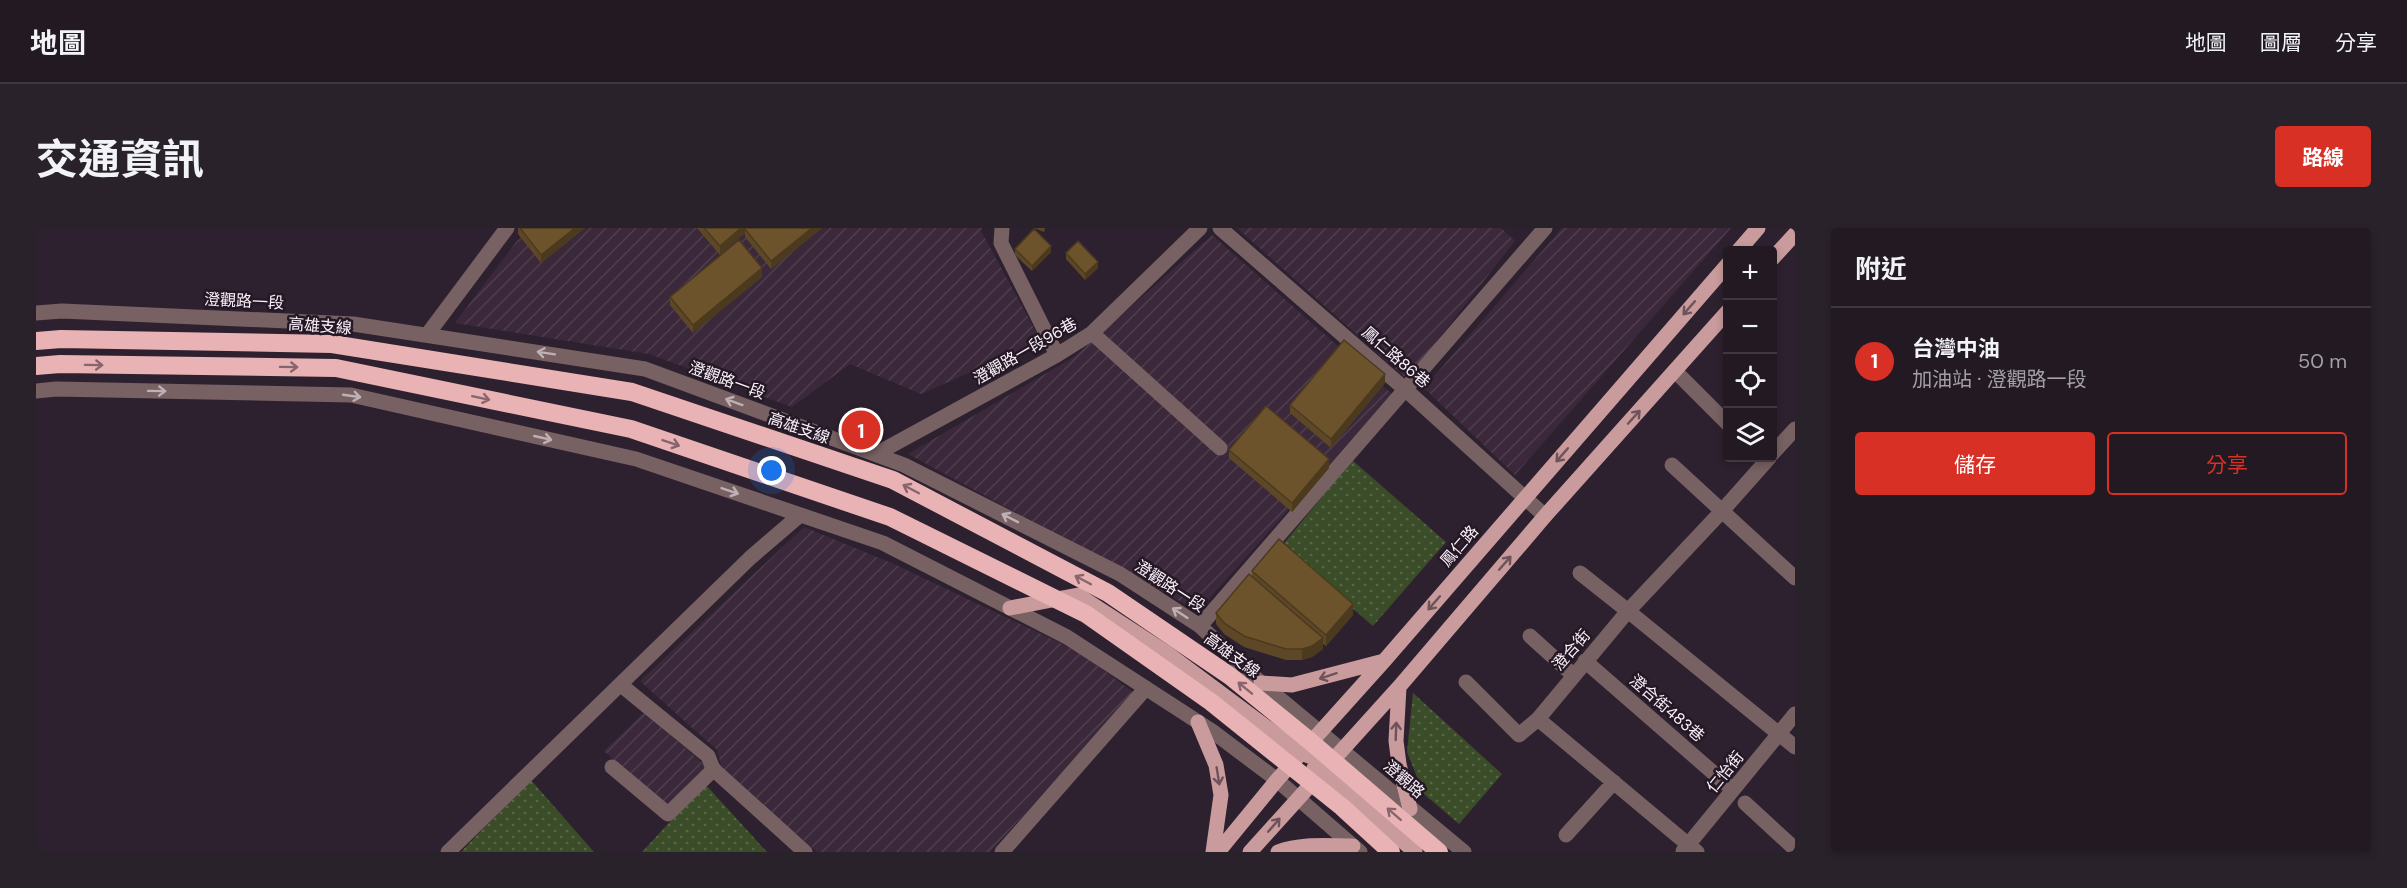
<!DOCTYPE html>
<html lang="zh-TW">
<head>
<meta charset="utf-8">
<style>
  body { margin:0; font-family:"DM Sans","Noto Sans TC",sans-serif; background:#2a222b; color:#f1f3f6 }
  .controls { position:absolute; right:18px; top:18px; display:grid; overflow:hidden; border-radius:6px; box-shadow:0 3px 9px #0003 }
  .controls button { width:54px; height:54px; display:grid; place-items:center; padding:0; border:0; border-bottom:2px solid #3f3841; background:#221923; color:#f1f3f6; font:30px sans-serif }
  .you { position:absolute; left:736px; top:243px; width:21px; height:21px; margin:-15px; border:4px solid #fff; border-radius:50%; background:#1a73e8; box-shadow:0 0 0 9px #1a73e833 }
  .badge { display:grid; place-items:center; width:39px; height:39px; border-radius:50%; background:#d93025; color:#fff; font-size:20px; font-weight:700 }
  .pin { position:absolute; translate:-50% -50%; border:3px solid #fff; box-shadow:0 2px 6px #0006 }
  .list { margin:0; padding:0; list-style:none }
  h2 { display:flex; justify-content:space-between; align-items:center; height:78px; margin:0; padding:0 24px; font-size:26px }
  h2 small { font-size:20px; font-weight:400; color:#a2a0a6 }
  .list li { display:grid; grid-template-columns:39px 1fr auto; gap:18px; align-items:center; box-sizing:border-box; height:108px; padding:0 24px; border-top:2px solid #3f3841 }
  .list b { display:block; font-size:22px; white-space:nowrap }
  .list p { margin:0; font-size:20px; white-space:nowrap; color:#a2a0a6 }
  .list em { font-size:20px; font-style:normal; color:#a2a0a6 }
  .actions { display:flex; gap:12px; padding:18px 24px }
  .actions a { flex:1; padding:14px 0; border:2px solid #d93025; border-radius:6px; text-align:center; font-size:21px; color:#d93025 }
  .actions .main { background:#d93025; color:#fff }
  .icon { flex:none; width:33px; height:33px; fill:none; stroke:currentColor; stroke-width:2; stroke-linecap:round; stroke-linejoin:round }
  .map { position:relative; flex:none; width:1759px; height:624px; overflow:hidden; border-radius:6px }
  header { display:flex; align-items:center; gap:36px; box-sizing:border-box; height:84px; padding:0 30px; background:#221923; border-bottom:2px solid #3f3841 }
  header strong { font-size:28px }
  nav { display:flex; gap:33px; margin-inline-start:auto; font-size:21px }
  .intro { display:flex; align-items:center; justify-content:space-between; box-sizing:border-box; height:144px; padding:0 36px }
  h1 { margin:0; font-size:42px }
  .button { padding:15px 27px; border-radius:6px; background:#d93025; color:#fff; font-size:21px; font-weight:700 }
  main { display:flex; gap:36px; padding:0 36px }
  aside { flex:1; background:#221923; border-radius:6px; box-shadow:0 3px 9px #0003 }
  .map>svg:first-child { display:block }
  .industrial { fill:url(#industrial-furrows) }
  .grass { fill:url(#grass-dots) }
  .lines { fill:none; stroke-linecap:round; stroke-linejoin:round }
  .minor { stroke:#776162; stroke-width:15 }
  .major { stroke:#c99b9c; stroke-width:15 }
  .highway-bridge { stroke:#e9b2b4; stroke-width:18 }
  .wall { fill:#5d4726 }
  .shaded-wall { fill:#4c3a1f }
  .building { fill:#6c532c; stroke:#4c3a1f; stroke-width:1.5 }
  .oneway { stroke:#6f535b }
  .oneway2 { stroke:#beb0b5 }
  .oneway3 { stroke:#87656c }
  .labels { text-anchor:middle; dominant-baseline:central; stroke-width:5; stroke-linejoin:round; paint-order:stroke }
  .street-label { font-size:16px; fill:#f9f0f9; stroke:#251825 }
</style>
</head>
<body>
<header>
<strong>地圖</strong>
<nav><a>地圖</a><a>圖層</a><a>分享</a></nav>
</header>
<div class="intro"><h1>交通資訊</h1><a class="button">路線</a></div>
<main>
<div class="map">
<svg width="1759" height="624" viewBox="0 0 1759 624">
  <defs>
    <pattern id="industrial-furrows" width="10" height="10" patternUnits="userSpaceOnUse" patternTransform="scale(1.5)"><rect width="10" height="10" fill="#3b293b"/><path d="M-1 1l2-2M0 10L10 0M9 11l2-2" fill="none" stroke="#4e3e4e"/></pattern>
    <pattern id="grass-dots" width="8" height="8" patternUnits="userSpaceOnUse" patternTransform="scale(1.5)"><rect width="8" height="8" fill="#3a4d28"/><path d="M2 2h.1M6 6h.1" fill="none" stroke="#576748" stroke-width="1.8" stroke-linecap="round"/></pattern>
  </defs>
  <rect width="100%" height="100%" fill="#2e212f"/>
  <path class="industrial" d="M 497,0 L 947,0 L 945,3 L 1005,113 L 885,166 L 814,136 L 756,179 L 613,126 L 419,95 L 481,13 Z
    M 1201,0 L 1465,0 L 1479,13 L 1371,151 Z
    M 1526,0 L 1695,0 L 1479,247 L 1388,160 Z
    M 1176,7 L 1356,166 L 1162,383 L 872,226 L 1038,129 Z
    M 768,299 L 858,336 L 1043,424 L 1098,465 L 954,624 L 781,624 L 686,541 L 681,522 L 604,453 Z
    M 608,484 L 672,540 L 630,579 L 568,523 Z"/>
  <path class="grass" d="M 1316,232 L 1410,314 L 1337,398 L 1245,319 Z
    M 1377,465 L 1466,546 L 1423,596 L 1388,566 L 1371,524 Z
    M 494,551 L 558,624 L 425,624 Z
    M 669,556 L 731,624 L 606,624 Z"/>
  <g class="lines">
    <path class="minor" d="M 966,0 L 965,15 L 1021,127
      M 1184,0 L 1370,162 L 1509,288
      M 0,85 L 26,83 L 317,96 L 609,141 L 868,237 L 1084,346 L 1164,398 L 1225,455 L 1428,624
      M 1056,105 L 1184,220
      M 391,107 L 471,0
      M 1639,143 L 1692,196
      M 0,163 L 20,161 L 315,167 L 600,231 L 847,315 L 1031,409 L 1176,503 L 1241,552 L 1324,624
      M 840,226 L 1021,127 L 1056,105 L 1164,0
      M 1736,226 L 1759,201
      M 1733,230 L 1686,283 L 1759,350
      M 1544,345 L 1592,383 L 1686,283 L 1636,237
      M 1164,398 L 1509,0
      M 1494,408 L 1537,447
      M 1549,433 L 1689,555
      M 1430,454 L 1483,507 L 1502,491
      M 585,457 L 672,528 L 677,541 L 769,624
      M 576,539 L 632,586 L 678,541
      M 1709,575 L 1759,621
      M 1530,607 L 1578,554
      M 1647,623 L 1759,486
      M 412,624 L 714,330 L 764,287
      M 966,624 L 1110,460
      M 1661,624 L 1502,491 L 1592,383 L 1759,519"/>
    <path class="major" d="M 1703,22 L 1722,0
      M 1736,31 L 1759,6
      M 974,380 L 1042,367 L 1131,425 L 1265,525 L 1294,536
      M 1225,455 L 1256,457 L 1348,433
      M 1363,459 L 1360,513 L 1363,536 L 1374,581
      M 1162,494 L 1180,537 L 1185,567 L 1177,624
      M 1278,540 L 1287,543 L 1379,624
      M 1182,624 L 1241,552 L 1348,433 L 1692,36
      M 1214,624 L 1363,459 L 1509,288 L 1692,83
      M 1242,624 C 1266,615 1292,618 1317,618"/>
    <path class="highway-bridge" d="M 0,113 L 25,111 L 296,116 L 596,164 L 857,252 L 1072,365 L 1194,448 L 1275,514 L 1403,624
      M 0,138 L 24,136 L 300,140 L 595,201 L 854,289 L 1050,386 L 1175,474 L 1306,579 L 1355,624"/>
  </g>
  <path class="wall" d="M 482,0 L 549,0 L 505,35 L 482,6 Z
    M 661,0 L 786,0 L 735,41 L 709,9 L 709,5 L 684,27 Z
    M 998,0 L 1009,0 L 1008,4 Z
    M 979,21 L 1015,24 L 996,43 L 979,27 Z
    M 1030,25 L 1062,40 L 1049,52 L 1030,31 Z
    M 726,49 L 657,105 L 634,77 L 634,69 Z
    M 1349,155 L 1295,220 L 1254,185 L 1254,177 Z
    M 1193,222 L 1293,240 L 1256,284 L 1193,230 Z
    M 1216,343 L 1317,387 L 1290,418 L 1287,416 L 1287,421 L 1276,429 L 1266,432 L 1250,432 L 1208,419 L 1188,406 L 1180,396 L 1180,385 L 1216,348 Z"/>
  <path class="shaded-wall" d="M 539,0 L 549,0 L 505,35 L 505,27 Z
    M 705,0 L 715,0 L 709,1 L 709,5 L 684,27 L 684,18 Z
    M 776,0 L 786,0 L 735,41 L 735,33 Z
    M 1015,18 L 1015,24 L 996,43 L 996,38 Z
    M 1062,34 L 1062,40 L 1049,52 L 1049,46 Z
    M 726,40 L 726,49 L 657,105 L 657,97 Z
    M 1349,146 L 1349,155 L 1295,220 L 1295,211 Z
    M 1293,231 L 1293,240 L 1256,284 L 1256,275 Z
    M 1317,376 L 1317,387 L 1290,418 L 1290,407 Z
    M 1287,410 L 1287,421 L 1276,429 L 1266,432 L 1266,421 Z"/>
  <path class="building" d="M 484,0 L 539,0 L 505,27 Z
    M 668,0 L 705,0 L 684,18 Z
    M 710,0 L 776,0 L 735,33 L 709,1 Z
    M 998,1 L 1015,18 L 996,38 L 979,21 Z
    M 703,12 L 726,40 L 657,97 L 634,69 Z
    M 1042,13 L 1062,34 L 1049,46 L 1030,25 Z
    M 1308,112 L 1349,146 L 1295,211 L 1254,177 Z
    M 1230,178 L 1293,231 L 1256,275 L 1193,222 Z
    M 1243,311 L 1317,376 L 1290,407 L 1216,343 Z
    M 1213,346 L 1287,410 L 1276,418 L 1266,421 L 1250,421 L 1208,408 L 1188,395 L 1180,385 Z"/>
  <defs><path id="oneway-shaft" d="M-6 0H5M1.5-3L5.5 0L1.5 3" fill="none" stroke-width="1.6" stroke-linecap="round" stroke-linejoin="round" transform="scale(1.5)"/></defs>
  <g class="oneway">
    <use href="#oneway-shaft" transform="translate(1653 80) rotate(131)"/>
    <use href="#oneway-shaft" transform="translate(1598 189) rotate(-48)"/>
    <use href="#oneway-shaft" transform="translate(1526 227) rotate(131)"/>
    <use href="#oneway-shaft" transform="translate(1469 335) rotate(-49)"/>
    <use href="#oneway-shaft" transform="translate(1398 375) rotate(131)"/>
    <use href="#oneway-shaft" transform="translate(1292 448) rotate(162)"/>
    <use href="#oneway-shaft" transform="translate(1360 503) rotate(-88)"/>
    <use href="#oneway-shaft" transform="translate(1182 548) rotate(81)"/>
    <use href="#oneway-shaft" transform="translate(1238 597) rotate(-49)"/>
  </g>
  <g class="oneway2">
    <use href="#oneway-shaft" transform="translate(510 125) rotate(-171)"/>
    <use href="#oneway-shaft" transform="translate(121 163) rotate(1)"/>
    <use href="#oneway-shaft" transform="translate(316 168) rotate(8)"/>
    <use href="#oneway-shaft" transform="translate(698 174) rotate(-160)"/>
    <use href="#oneway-shaft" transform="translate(507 210) rotate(13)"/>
    <use href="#oneway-shaft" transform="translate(694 263) rotate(19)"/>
    <use href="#oneway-shaft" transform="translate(974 290) rotate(-153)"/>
    <use href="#oneway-shaft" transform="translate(1144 385) rotate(-147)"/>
  </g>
  <g class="oneway3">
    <use href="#oneway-shaft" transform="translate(58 137) rotate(1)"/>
    <use href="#oneway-shaft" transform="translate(253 139) rotate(1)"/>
    <use href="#oneway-shaft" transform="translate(445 170) rotate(12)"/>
    <use href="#oneway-shaft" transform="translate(635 215) rotate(19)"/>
    <use href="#oneway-shaft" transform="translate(875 261) rotate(-152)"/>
    <use href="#oneway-shaft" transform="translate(1047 352) rotate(-152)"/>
    <use href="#oneway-shaft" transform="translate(1209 460) rotate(-141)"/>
    <use href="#oneway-shaft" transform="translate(1358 586) rotate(-139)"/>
  </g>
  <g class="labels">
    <g class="street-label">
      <text transform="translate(208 73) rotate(3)">澄觀路一段</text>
      <text transform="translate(284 98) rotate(4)">高雄支線</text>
      <text transform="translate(989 123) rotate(-30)">澄觀路一段96巷</text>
      <text transform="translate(1360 129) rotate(41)">鳳仁路86巷</text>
      <text transform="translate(691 152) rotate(20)">澄觀路一段</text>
      <text transform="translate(763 200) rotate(19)">高雄支線</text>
      <text transform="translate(1423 318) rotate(-49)">鳳仁路</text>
      <text transform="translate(1134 358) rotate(33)">澄觀路一段</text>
      <text transform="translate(1535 422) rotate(-49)">澄合街</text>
      <text transform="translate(1196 427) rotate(36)">高雄支線</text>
      <text transform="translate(1631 480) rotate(41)">澄合街483巷</text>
      <text transform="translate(1689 544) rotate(-51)">仁怡街</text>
      <text transform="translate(1368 551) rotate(41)">澄觀路</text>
    </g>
  </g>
</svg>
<div class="controls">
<button>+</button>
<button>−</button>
<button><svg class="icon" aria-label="locate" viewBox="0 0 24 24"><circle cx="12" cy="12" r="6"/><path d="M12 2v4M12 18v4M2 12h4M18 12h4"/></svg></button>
<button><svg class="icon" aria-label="layers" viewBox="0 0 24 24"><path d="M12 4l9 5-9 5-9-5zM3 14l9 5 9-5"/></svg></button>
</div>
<div class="you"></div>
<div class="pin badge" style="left:825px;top:202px">1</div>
</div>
<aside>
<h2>附近<small></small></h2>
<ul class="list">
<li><span class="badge">1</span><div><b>台灣中油</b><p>加油站 · 澄觀路一段</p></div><em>50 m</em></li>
</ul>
<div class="actions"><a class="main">儲存</a><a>分享</a></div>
</aside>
</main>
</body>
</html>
